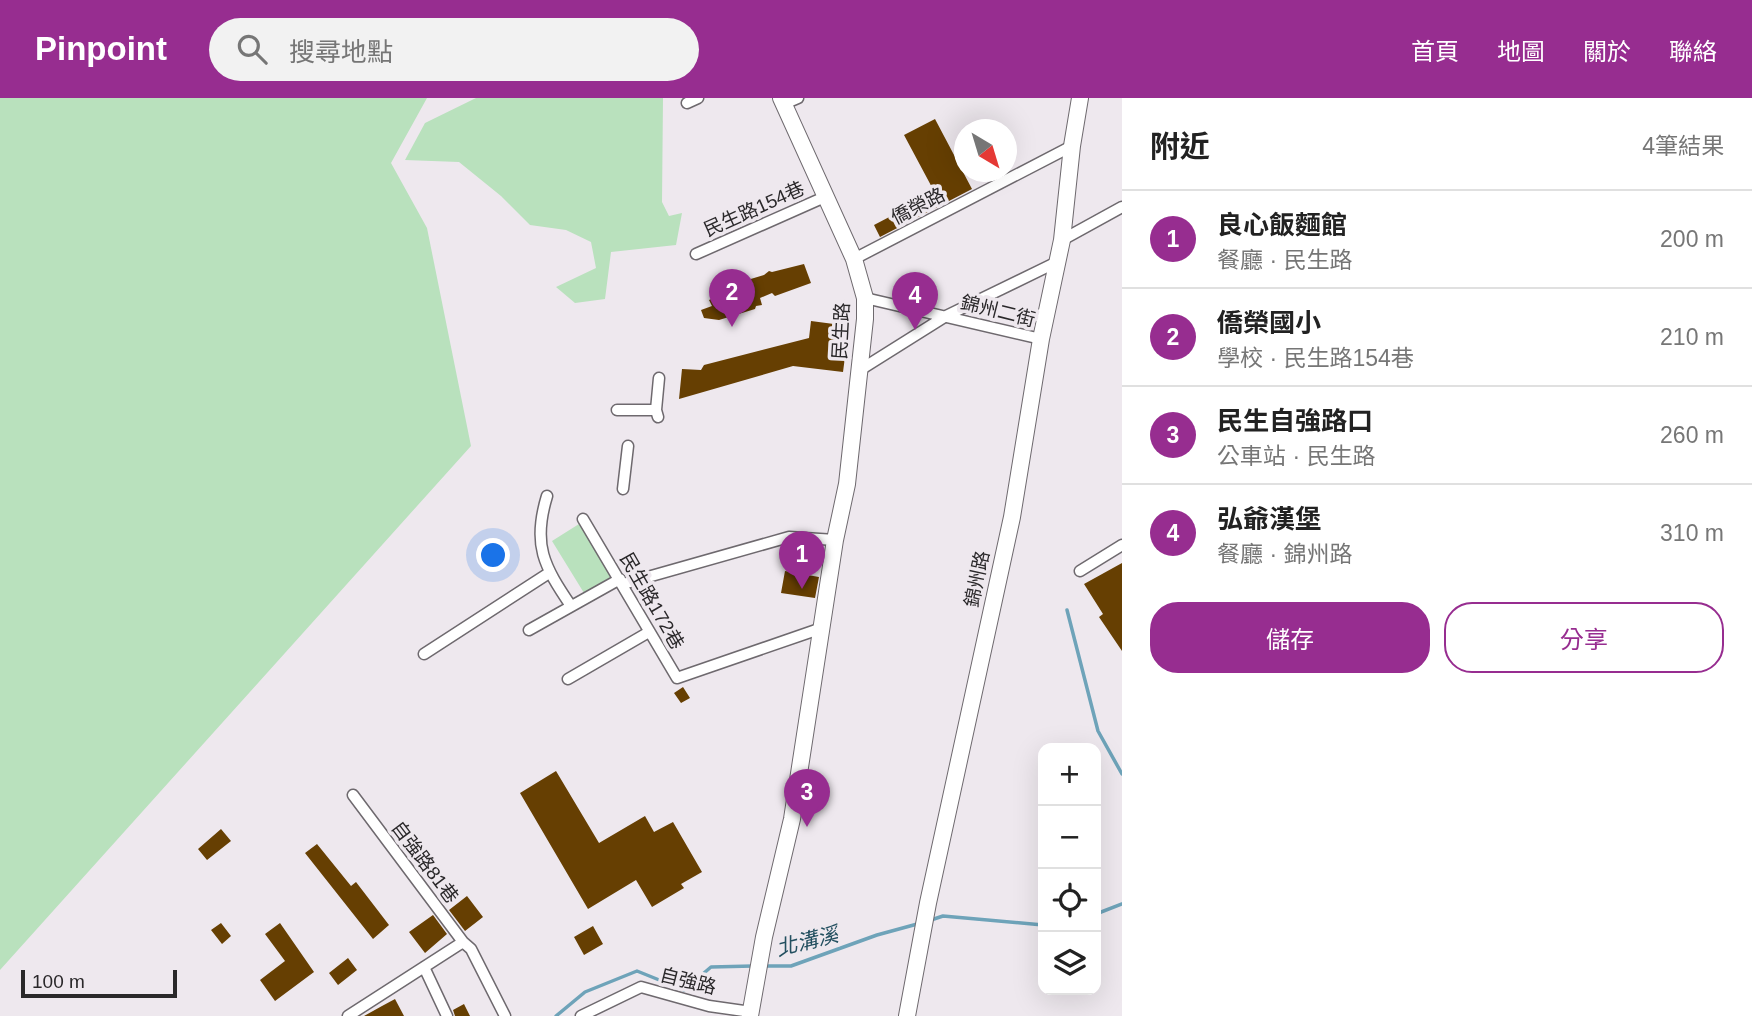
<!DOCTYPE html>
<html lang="zh-TW">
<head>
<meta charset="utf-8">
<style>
  body { margin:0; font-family:Helvetica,"Noto Sans TC",sans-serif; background:#f2f2f2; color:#222 }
  .controls { position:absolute; right:21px; bottom:21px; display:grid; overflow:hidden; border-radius:14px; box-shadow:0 7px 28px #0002 }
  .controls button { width:63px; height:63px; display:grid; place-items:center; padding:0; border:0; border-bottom:2px solid #e0e0e0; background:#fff; color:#222; font:35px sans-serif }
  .compass { position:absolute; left:954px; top:21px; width:63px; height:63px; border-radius:50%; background:#fff; box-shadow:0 7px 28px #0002; rotate:142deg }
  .scale { position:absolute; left:21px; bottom:18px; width:156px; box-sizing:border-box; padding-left:7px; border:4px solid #2a282a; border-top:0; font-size:19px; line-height:24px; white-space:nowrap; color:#2a282a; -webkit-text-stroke:5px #eee8ee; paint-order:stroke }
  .you { position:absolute; left:494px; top:458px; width:24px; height:24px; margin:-18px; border:5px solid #fff; border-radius:50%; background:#1a73e8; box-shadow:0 0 0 10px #1a73e833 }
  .badge { display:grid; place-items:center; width:46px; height:46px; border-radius:50%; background:#972d90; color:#fff; font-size:23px; font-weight:700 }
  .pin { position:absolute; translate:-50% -58px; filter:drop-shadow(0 2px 4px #0008) }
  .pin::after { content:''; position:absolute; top:37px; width:24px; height:21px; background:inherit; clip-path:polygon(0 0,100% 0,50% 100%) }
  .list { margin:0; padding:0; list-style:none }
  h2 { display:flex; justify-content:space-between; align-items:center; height:91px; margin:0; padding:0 28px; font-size:30px }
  h2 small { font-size:23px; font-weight:400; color:#767676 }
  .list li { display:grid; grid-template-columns:46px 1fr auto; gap:21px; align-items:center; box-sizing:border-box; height:98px; padding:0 28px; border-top:2px solid #e0e0e0 }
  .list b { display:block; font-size:26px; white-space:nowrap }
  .list p { margin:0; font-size:23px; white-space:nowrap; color:#767676 }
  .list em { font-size:23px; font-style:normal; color:#767676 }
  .actions { display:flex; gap:14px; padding:21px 28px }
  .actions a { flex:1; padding:16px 0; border:2px solid #972d90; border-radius:28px; text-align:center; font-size:24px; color:#972d90 }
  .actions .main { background:#972d90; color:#fff }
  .icon { flex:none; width:38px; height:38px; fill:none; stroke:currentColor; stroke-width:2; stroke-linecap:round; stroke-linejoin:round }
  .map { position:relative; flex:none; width:1122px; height:918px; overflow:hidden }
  header { display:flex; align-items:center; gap:42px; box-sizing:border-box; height:98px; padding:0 35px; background:#972d90; color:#fff }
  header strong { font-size:33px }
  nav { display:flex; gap:38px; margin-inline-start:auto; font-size:24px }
  .search { width:490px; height:63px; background:#f2f2f2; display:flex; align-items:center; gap:18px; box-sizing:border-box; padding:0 24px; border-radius:38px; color:#767676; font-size:26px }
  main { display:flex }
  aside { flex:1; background:#fff }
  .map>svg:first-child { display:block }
  .green { fill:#b9e1bd }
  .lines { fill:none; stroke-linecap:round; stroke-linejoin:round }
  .stream { stroke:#6ea3b9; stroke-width:3.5 }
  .building { fill:#663f02 }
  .street-casing { stroke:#6e696e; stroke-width:13 }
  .secondary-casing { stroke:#6e696e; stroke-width:18 }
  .street { stroke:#fff; stroke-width:10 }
  .secondary { stroke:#fff; stroke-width:16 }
  .labels { text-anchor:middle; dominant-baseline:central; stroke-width:7; stroke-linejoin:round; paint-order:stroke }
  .street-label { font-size:19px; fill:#2a282a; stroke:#eee8ee }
  .water-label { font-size:21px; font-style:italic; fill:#234f5f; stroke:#eee8ee }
</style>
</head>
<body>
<header>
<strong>Pinpoint</strong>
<div class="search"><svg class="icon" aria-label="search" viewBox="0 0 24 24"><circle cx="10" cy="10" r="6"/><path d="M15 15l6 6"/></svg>搜尋地點</div>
<nav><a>首頁</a><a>地圖</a><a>關於</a><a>聯絡</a></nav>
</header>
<main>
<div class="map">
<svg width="1122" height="918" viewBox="0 0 1122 918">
  <rect width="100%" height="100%" fill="#eee8ee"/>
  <path class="green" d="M 0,0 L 427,0 L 391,65 L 427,130 L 471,348 L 0,872 Z
    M 476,0 L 663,0 L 662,104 L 669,118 L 682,115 L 676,147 L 611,154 L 605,201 L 575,205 L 556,189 L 596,170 L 591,144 L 566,132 L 530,127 L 501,98 L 459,64 L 405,62 L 425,25 Z
    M 579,426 L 611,479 L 584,495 L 552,443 Z"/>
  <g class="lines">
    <path class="stream" d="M 1067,512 L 1098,633 L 1122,676
      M 1096,816 L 1122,806
      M 931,822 L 943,818 L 1043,827
      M 764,868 L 791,868 L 877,837 L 921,825
      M 556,918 L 585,894 L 637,873 L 684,892 L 711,869 L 753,868"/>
  </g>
  <path class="building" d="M 935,21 L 972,91 L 880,139 L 874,127 L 935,95 L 904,37 Z
    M 804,166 L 811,185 L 775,198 L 772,195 L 760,200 L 762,207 L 756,208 L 755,211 L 719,222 L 704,220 L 701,212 L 712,208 L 709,202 L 745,187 L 744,183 L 764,177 L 769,173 L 772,174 Z
    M 811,223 L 849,228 L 843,274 L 793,268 L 679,301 L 682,271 L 701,272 L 704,267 L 809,240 Z
    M 1122,465 L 1122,553 L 1099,519 L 1103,516 L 1084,486 Z
    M 785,473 L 819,479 L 815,500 L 781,495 Z
    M 683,589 L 690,600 L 681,605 L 674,595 Z
    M 556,673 L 599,745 L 645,718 L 654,734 L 673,724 L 702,774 L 681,786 L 684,790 L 652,809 L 636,782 L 588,811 L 520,695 Z
    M 221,731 L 231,743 L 207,762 L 198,751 Z
    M 317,746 L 351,788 L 356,784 L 389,827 L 373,841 L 305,755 Z
    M 467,798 L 483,819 L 465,833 L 449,812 Z
    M 433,817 L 447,836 L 425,855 L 409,834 Z
    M 221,825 L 231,838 L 222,846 L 211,832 Z
    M 280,825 L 314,874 L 275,903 L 260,882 L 285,863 L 265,836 Z
    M 593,828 L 603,846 L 584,857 L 574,839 Z
    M 348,860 L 357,872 L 338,887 L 329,875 Z
    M 395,901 L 404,918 L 364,918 L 382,908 Z
    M 464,906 L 470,918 L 455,918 L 453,912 Z"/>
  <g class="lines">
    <defs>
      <path id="street" d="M 687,5 L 698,0
        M 784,6 L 798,0
        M 1062,142 L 1122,109
        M 696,156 L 827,98
        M 854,161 L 1072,48
        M 865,200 L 1041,241
        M 860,272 L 946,218 L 1057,164
        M 617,312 L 656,312
        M 658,319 L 656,312 L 659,280
        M 623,391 L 628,348
        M 547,398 C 532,447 544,468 571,508
        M 583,421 L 677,580 L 822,530
        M 1080,473 L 1122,447
        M 623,486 L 789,439 L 835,442
        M 529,532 L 620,481
        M 424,556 L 549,475
        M 568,581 L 649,534
        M 353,697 L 463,844 L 471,851 L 505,918
        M 424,869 L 447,918
        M 348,918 L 463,844
        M 581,918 L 641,889 L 709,908 L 751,914"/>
      <path id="secondary" d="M 750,918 L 764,839 L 792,721 L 835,442 L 847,386 L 865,221 L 865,200 L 854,161 L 781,0
        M 907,918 L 928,805 L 1012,419 L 1041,241 L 1062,142 L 1072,48 L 1080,0"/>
    </defs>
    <use href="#street" class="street-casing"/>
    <use href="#secondary" class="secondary-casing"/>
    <use href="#street" class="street"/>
    <use href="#secondary" class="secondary"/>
  </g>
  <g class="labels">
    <g class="street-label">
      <text transform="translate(918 108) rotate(-27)">僑榮路</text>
      <text transform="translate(754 111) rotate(-24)">民生路154巷</text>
      <text transform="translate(998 213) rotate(14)">錦州二街</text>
      <text transform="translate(841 233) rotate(-87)">民生路</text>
      <text transform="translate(977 481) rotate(-78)">錦州路</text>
      <text transform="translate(652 503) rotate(60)">民生路172巷</text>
      <text transform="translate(425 764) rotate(53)">自強路81巷</text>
      <text transform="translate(688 883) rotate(14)">自強路</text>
    </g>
    <g class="water-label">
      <text transform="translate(807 843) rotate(-14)">北溝溪</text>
    </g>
  </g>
</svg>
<div class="controls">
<button>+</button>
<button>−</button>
<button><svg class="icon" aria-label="locate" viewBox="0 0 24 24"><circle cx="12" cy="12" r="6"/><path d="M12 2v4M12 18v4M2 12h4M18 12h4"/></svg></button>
<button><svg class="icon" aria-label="layers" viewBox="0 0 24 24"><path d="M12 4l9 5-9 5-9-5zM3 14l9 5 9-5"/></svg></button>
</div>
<svg class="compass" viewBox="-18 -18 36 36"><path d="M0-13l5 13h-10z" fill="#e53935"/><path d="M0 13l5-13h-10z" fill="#767676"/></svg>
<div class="scale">100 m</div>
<div class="you"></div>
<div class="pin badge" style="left:802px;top:491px">1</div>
<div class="pin badge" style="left:732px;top:229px">2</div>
<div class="pin badge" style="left:807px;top:729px">3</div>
<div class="pin badge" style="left:915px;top:232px">4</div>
</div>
<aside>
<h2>附近<small>4筆結果</small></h2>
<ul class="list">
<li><span class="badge">1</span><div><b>良心飯麵館</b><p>餐廳 · 民生路</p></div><em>200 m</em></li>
<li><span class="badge">2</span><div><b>僑榮國小</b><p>學校 · 民生路154巷</p></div><em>210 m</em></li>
<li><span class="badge">3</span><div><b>民生自強路口</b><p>公車站 · 民生路</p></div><em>260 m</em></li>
<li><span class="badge">4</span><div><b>弘爺漢堡</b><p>餐廳 · 錦州路</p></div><em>310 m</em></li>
</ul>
<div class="actions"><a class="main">儲存</a><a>分享</a></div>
</aside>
</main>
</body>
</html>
